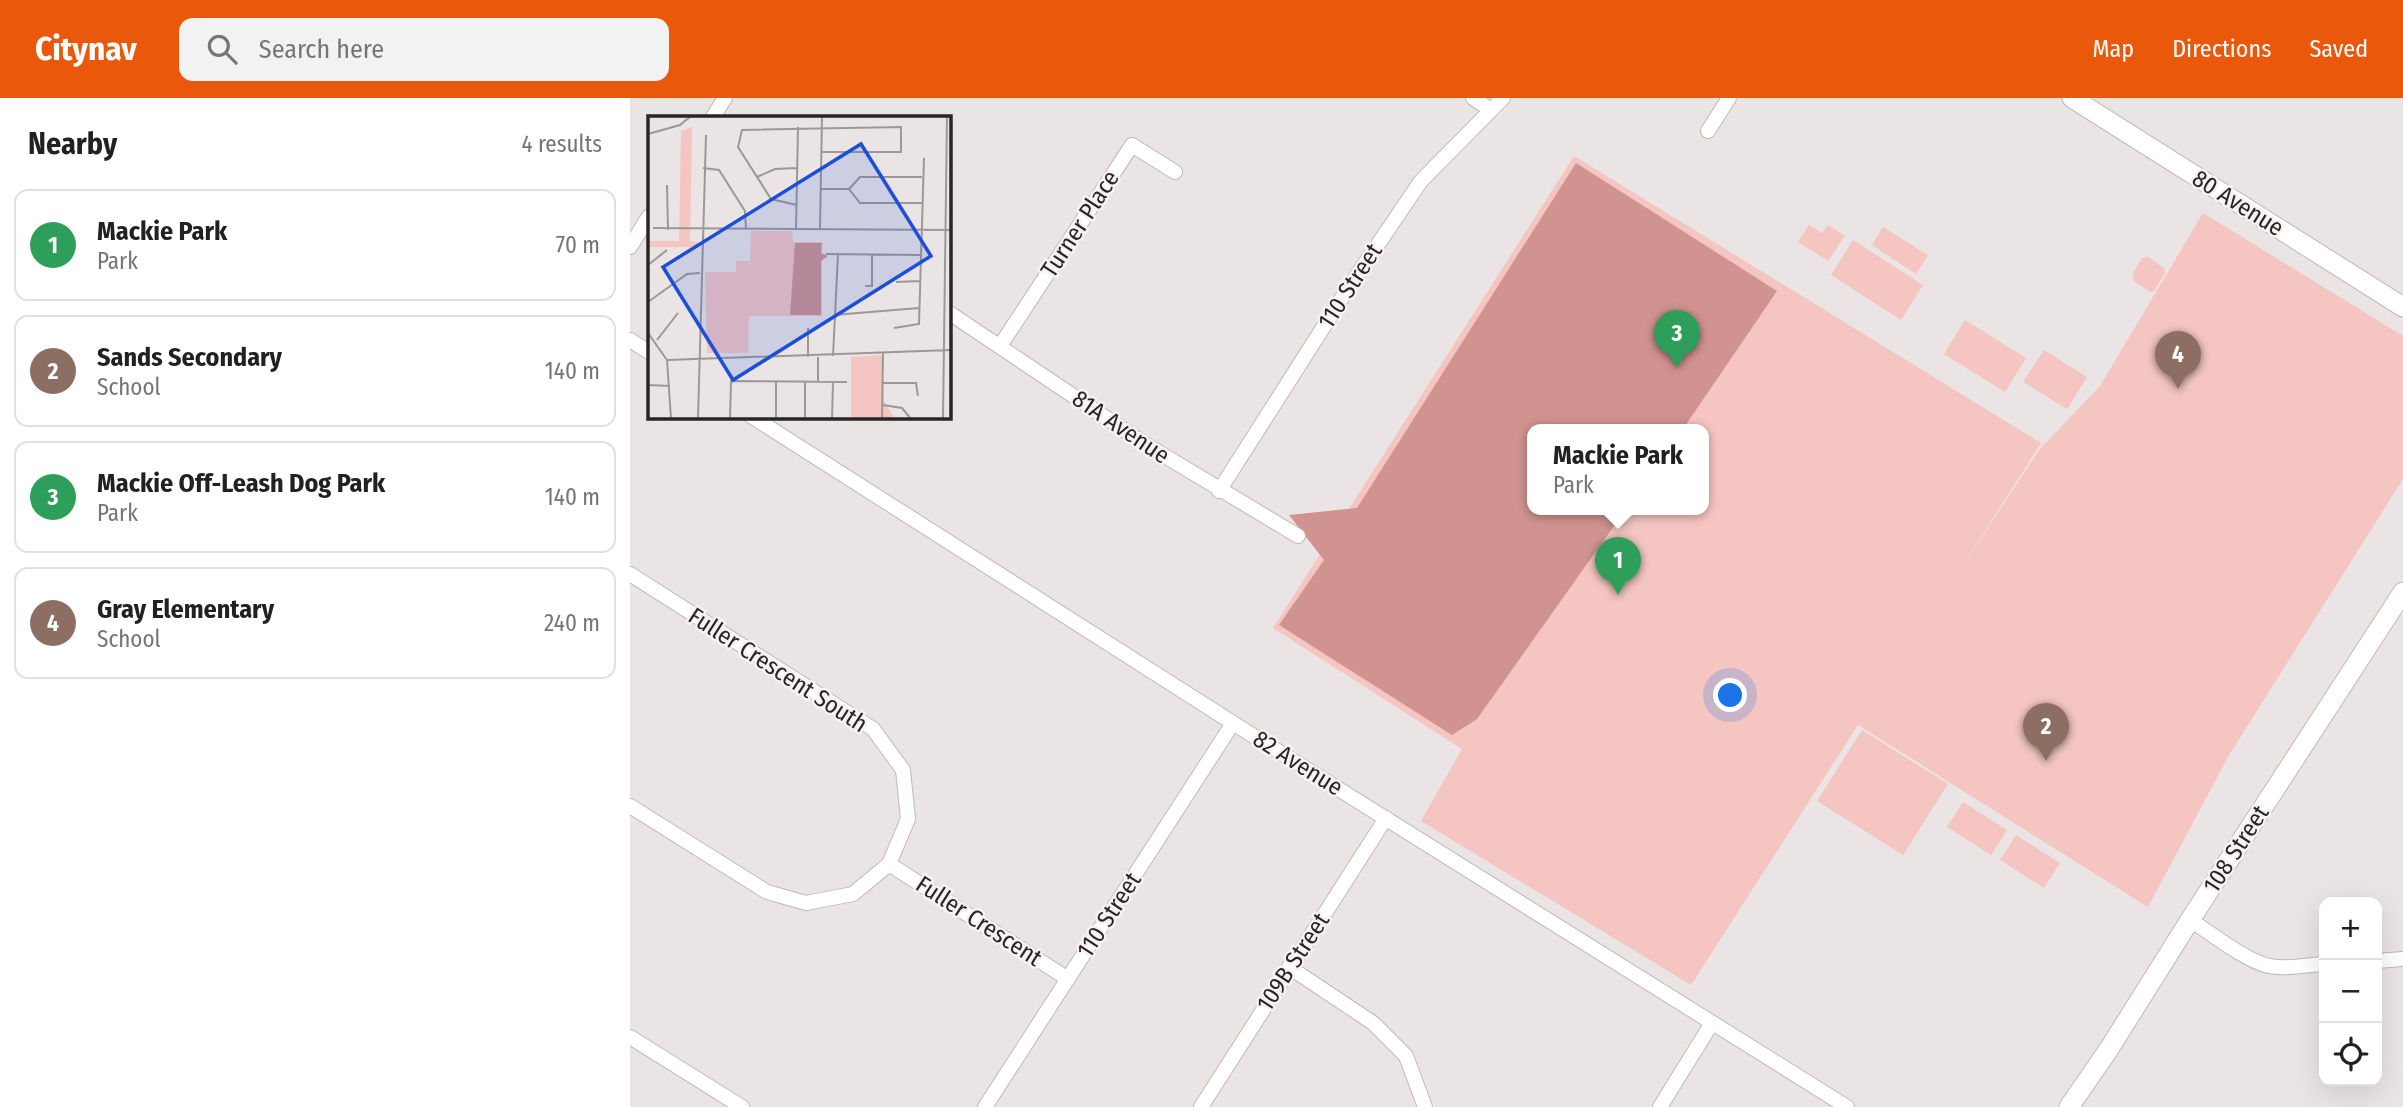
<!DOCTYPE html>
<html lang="en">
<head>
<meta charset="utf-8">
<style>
  body { margin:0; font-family:"Fira Sans Condensed",sans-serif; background:#f2f2f2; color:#202124 }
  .controls { position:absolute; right:21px; bottom:21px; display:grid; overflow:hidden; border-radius:14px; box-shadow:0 7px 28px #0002 }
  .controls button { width:63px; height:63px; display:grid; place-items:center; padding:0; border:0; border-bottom:2px solid #e0e0e0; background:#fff; color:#202124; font:35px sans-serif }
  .you { position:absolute; left:1101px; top:598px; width:24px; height:24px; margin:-18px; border:5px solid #fff; border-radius:50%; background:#1a73e8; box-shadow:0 0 0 10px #1a73e833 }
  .badge { display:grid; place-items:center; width:46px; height:46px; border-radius:50%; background:#ea580c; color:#fff; font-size:23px; font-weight:700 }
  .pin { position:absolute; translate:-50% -58px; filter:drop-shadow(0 2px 4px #0008) }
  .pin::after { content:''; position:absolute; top:37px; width:24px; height:21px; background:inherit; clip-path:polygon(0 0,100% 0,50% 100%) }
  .popup { position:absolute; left:897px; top:326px; width:182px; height:91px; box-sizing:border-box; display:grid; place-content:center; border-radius:14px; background:#fff; filter:drop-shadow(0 2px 5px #0005); font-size:23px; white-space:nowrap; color:#757577 }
  .popup b { font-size:26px; color:#202124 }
  .popup::after { content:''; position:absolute; left:50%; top:100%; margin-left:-14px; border:14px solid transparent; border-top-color:#fff }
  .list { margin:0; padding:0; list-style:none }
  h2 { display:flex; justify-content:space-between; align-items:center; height:91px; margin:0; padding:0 28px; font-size:30px }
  h2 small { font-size:23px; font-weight:400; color:#757577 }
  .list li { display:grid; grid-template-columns:46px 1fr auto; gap:21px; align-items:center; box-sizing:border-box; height:112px; margin:0 14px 14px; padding:0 14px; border:2px solid #e0e0e0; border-radius:14px }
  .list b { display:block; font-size:26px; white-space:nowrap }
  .list p { margin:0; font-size:23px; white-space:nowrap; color:#757577 }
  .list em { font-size:23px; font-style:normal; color:#757577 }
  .icon { flex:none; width:38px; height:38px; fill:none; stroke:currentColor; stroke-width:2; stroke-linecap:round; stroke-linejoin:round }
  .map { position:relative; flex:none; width:1773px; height:1009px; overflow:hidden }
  header { display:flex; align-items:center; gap:42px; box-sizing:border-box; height:98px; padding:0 35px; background:#ea580c; color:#fff }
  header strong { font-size:33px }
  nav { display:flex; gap:38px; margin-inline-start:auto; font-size:24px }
  .search { width:490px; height:63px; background:#f2f2f2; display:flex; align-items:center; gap:18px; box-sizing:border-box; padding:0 24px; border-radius:14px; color:#757577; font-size:26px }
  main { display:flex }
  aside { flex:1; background:#fff }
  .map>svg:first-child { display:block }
  .green { fill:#f4c5c1; fill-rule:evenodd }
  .forest { fill:#d1938f }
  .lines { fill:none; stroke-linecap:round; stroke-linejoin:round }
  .minor-casing { stroke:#c0b9b8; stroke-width:16 }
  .tertiary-casing { stroke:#c0b9b8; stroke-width:21 }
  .minor { stroke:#fff; stroke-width:14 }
  .tertiary { stroke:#fff; stroke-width:19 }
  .labels { text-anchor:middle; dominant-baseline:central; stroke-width:5; stroke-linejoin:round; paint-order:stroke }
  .street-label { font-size:24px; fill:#282625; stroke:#f8f1f1 }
  .inset-road { fill:none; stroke:#9d9898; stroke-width:2 }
  .view { fill:#1d4ed8; fill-opacity:0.15; stroke:#1d4ed8; stroke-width:3.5 }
  .inset-edge { fill:none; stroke:#282625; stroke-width:3.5 }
</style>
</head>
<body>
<header>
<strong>Citynav</strong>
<div class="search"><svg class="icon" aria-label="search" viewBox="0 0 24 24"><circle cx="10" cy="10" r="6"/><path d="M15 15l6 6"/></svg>Search here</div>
<nav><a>Map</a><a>Directions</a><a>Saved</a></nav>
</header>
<main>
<aside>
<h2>Nearby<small>4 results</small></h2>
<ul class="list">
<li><span class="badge" style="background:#2e9e5b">1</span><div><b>Mackie Park</b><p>Park</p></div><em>70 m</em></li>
<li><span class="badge" style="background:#8d6e63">2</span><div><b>Sands Secondary</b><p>School</p></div><em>140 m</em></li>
<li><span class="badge" style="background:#2e9e5b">3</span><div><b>Mackie Off-Leash Dog Park</b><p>Park</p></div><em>140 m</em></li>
<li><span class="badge" style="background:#8d6e63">4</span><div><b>Gray Elementary</b><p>School</p></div><em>240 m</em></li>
</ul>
</aside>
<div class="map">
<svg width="1773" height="1009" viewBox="0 0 1773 1009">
  <rect width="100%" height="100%" fill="#ebe4e4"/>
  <path class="green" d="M 944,58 L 1411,345 L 1323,483 L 1409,352 L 1470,288 L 1573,115 L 1773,238 L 1773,381 L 1599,657 L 1518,809 L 1228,627 L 1061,887 L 791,723 L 832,651 L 643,530 ZM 902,331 L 1074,331 L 1074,411 L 902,411 Z
    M 1179,127 L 1192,135 L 1198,127 L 1215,138 L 1198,163 L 1168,144 Z
    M 1253,129 L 1298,157 L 1286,176 L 1242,147 Z
    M 1223,142 L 1293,187 L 1271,222 L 1201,177 Z
    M 1518,159 L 1534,170 L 1535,175 L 1524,193 L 1520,194 L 1504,183 L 1503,175 L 1512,160 Z
    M 1335,222 L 1396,260 L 1375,294 L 1314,256 Z
    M 1414,252 L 1457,279 L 1437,311 L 1393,284 Z
    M 1232,632 L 1318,686 L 1273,757 L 1187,703 Z
    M 1333,704 L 1377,732 L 1361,757 L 1317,729 Z
    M 1386,737 L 1430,765 L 1414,790 L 1370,762 Z"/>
  <path class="forest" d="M 946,65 L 1147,193 L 1053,331 L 902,331 L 902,411 L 996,411 L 847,621 L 822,637 L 649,527 L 694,462 L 659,417 L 727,410 Z"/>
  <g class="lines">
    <defs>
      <path id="minor" d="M 843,0 L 861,12
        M 83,19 L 95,0
        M 1078,33 L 1099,0
        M 0,149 L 19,118
        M 318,214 L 515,346 L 668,438
        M 0,242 L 19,254
        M 370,248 L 502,47 L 545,74
        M 121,318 L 603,625 L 1217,1009
        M 589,393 L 717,192 L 791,83 L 873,0
        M 0,476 L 243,631 L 273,672 L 278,721 L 259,766 L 223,796 L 176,805 L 137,794 L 0,708
        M 259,766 L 438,881
        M 1560,822 C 1581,835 1612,860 1635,867 C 1653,872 1676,867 1694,866
        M 1747,863 L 1773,861
        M 659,869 L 743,925 L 776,958 L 795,1009
        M 0,939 L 112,1009
        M 355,1009 L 603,625
        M 571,1009 L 756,720
        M 1030,1009 L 1082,925"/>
      <path id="tertiary" d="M 1442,0 L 1773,209
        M 1439,1009 L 1479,951 L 1560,822 L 1773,494"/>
    </defs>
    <use href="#minor" class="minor-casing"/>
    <use href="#tertiary" class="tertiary-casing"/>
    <use href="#minor" class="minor"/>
    <use href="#tertiary" class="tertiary"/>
  </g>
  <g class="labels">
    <g class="street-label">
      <text transform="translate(1608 105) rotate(32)">80 Avenue</text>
      <text transform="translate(450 126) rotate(-57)">Turner Place</text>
      <text transform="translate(720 188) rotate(-57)">110 Street</text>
      <text transform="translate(491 329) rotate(34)">81A Avenue</text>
      <text transform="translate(148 572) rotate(33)">Fuller Crescent South</text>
      <text transform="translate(668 665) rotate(32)">82 Avenue</text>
      <text transform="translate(1606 751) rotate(-57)">108 Street</text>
      <text transform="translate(479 817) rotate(-57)">110 Street</text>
      <text transform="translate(349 823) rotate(33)">Fuller Crescent</text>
      <text transform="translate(663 864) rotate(-57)">109B Street</text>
    </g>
  </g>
  <g transform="translate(18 18)">
    <rect width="303" height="303" fill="#ebe4e4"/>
    <path d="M 44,11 L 42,125 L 50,126 L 50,131 L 0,131 L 0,125 L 31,125 L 33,15 ZM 103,115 L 144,115 L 145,126 L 174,126 L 174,200 L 101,200 L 100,237 L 59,237 L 57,156 L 88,156 L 88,145 L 102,145 ZM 234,239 L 236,285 L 247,303 L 203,303 L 203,241 Z" fill="#f4c5c1"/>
    <path d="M 147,127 L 174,127 L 173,137 L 180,140 L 173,145 L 173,199 L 142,199 Z" fill="#d1938f"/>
    <path class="inset-road" d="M 0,18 L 32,9 L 43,0M 55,52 L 71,54 L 97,95 L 98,113M 109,61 L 127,53 L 149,52M 19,69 L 20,114M 173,73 L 201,73M 201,73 L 212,87 L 274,87M 201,73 L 212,61 L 274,61M 149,89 L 123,83 L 90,31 L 94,14 L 253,11 L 253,36 L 173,36M 5,112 L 303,114M 148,113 L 150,11M 172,113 L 174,0M 178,138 L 272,139M 0,149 L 19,134M 248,166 L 272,165M 217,170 L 224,170 L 224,138M 0,186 L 39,158 L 52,157M 186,199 L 271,192M 246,212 L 271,208 L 276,42M 0,217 L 19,244 L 23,303M 9,224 L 30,197M 185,240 L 190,138M 160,241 L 160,212M 19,244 L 303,234M 170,266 L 170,241M 234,267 L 268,267 L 270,280M 0,269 L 22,270M 235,289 L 254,292 L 263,303M 50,303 L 58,19M 82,303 L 83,265 L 199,266M 128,303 L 128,266M 157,303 L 157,266M 184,303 L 185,266M 234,303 L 235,237M 295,303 L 299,0"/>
    <path class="view" d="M 213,28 L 283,140 L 85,264 L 15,151 Z"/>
    <rect width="303" height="303" class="inset-edge"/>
  </g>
</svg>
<div class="controls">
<button>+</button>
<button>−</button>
<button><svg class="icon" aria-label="locate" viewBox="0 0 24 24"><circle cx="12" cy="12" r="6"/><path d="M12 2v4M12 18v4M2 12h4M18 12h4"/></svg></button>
</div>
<div class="you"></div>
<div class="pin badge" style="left:988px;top:497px;background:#2e9e5b">1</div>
<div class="popup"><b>Mackie Park</b>Park</div>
<div class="pin badge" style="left:1416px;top:663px;background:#8d6e63">2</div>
<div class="pin badge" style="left:1047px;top:270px;background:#2e9e5b">3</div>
<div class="pin badge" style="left:1548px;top:291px;background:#8d6e63">4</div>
</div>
</main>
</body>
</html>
